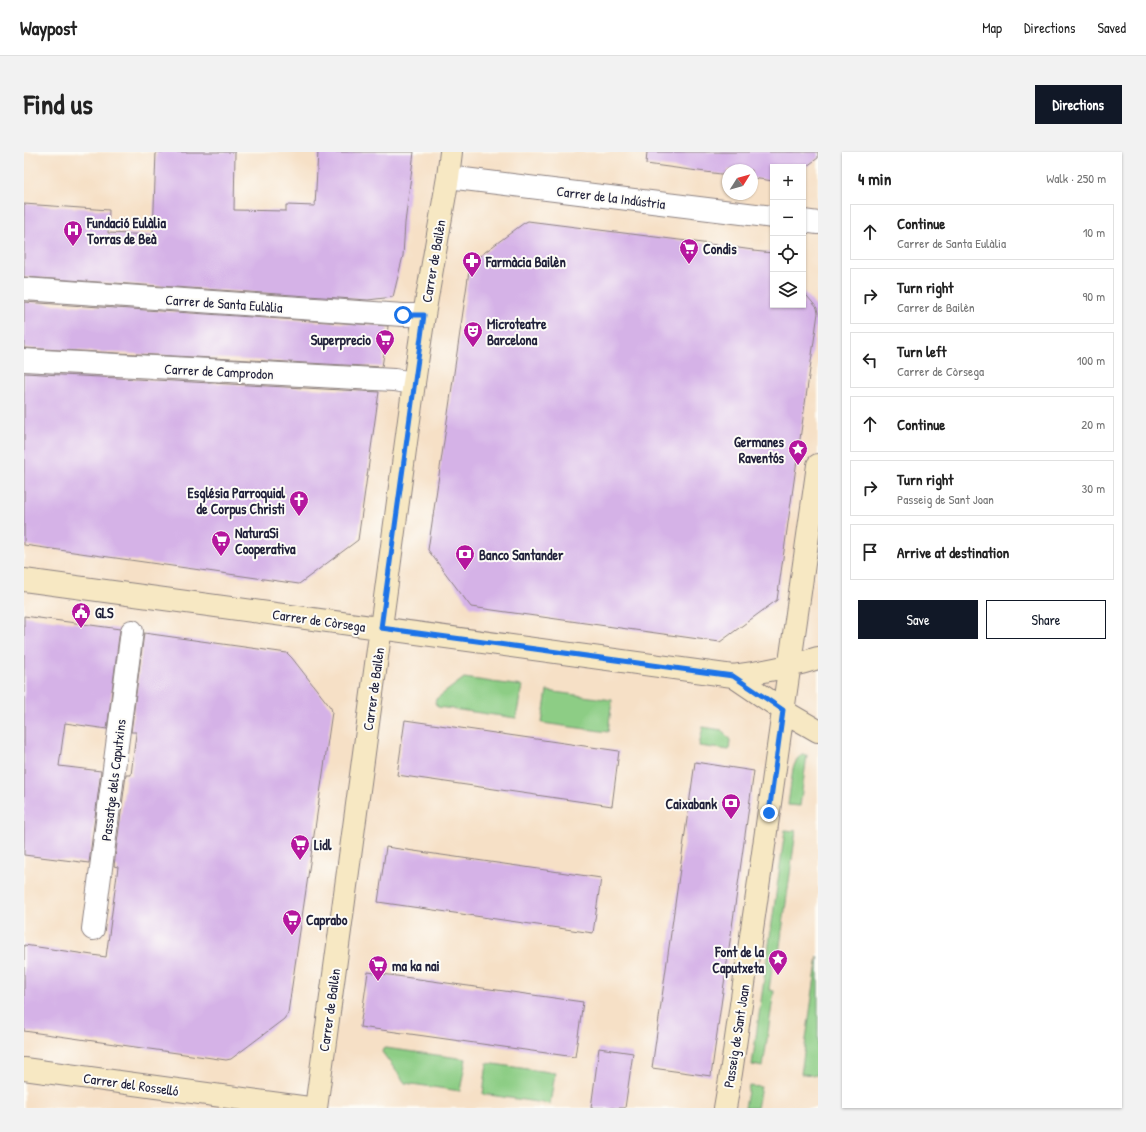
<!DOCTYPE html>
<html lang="en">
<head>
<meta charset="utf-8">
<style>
  body { margin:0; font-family:"Patrick Hand",sans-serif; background:#f2f2f2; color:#222 }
  .controls { position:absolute; right:12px; top:12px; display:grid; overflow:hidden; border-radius:0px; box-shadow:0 1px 3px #0004 }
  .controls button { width:36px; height:36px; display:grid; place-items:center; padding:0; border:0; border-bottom:1px solid #e0e0e0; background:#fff; color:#222; font:20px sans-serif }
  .compass { position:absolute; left:698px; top:12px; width:36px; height:36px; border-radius:50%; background:#fff; box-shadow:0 1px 3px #0004; rotate:53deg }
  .stop { position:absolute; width:12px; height:12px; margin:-9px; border:3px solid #1a73e8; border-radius:50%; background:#fff }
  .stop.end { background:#1a73e8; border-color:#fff; box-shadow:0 1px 4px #0008 }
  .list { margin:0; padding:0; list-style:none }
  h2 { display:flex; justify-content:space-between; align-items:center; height:52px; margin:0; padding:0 16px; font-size:17px }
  h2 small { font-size:13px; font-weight:400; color:#767676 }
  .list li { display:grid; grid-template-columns:26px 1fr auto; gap:12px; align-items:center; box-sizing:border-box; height:56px; margin:0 8px 8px; padding:0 8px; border:1px solid #e0e0e0; border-radius:0px }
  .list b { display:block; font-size:15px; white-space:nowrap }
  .list p { margin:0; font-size:13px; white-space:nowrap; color:#767676 }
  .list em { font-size:13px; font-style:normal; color:#767676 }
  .actions { display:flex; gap:8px; padding:12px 16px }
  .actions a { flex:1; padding:9px 0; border:1px solid #111827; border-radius:0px; text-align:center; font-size:14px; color:#111827 }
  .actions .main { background:#111827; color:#fff }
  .icon { flex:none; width:22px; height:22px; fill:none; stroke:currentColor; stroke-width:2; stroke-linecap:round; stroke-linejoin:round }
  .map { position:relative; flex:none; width:794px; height:956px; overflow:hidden; border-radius:0px }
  header { display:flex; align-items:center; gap:24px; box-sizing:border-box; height:56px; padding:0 20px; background:#fff; border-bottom:1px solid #e0e0e0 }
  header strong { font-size:19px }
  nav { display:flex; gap:22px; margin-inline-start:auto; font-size:14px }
  .intro { display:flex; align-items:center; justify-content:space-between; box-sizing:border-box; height:96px; padding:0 24px }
  h1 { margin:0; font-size:28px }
  .button { padding:10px 18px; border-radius:0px; background:#111827; color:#fff; font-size:14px; font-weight:700 }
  main { display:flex; gap:24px; padding:0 24px }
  aside { flex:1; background:#fff; border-radius:0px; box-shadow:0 1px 3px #0004 }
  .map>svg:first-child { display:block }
  .green { fill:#8dcd85; stroke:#587860 }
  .building { fill:#d5b2e7 }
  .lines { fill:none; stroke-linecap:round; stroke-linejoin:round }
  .street-casing { stroke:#8c8180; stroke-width:24 }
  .secondary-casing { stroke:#8c8180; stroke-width:24 }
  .street { stroke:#fff; stroke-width:22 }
  .secondary { stroke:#f7e8c3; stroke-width:22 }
  .route { stroke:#1a73e8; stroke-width:5 }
  .labels { text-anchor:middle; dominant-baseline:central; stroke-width:4; stroke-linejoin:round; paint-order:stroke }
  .street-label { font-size:14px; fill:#22223b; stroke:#fdfcf7 }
  .poi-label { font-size:14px; font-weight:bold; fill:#22223b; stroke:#fdfcf7; text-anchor:start }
</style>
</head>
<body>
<header>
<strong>Waypost</strong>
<nav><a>Map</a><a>Directions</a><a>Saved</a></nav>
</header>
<div class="intro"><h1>Find us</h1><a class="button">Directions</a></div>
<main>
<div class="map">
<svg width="794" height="956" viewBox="0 0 794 956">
  <rect width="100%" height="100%" fill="#fdfcf7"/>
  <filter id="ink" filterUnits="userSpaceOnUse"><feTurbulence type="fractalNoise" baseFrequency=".025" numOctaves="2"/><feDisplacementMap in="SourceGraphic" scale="8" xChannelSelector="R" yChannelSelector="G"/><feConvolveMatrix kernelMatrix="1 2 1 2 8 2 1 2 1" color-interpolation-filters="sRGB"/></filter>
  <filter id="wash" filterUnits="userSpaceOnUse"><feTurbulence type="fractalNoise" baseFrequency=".012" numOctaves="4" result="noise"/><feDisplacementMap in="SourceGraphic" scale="16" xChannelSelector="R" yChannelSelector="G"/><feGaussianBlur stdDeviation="0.9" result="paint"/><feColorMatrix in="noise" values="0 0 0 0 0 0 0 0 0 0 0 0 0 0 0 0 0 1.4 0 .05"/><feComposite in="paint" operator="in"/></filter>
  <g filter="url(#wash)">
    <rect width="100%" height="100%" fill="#f6e0c6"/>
    <path class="green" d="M 440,526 L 498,534 L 492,566 L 414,555 L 411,551 L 412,547 Z
      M 523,539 L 588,548 L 584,580 L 518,571 Z
      M 679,575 L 698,578 L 706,588 L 705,598 L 675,594 Z
      M 778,603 L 783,603 L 776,654 L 764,653 L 769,616 L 773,607 Z
      M 761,678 L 772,679 L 754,808 L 749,808 L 745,838 L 750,839 L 739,915 L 728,913 Z
      M 794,804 L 794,923 L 777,922 Z
      M 361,896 L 442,907 L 436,939 L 381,931 L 358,900 L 359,897 Z
      M 463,911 L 531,921 L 526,952 L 459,942 Z
      M 725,934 L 737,935 L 733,956 L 721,956 Z"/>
    <g id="blocks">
      <path class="building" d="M 132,0 L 211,0 L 210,58 L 262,59 L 262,53 L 291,54 L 294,0 L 390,0 L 381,71 L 379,104 L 369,145 L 344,148 L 0,125 L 0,52 L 85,58 L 84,81 L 129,83 Z
        M 623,0 L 794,0 L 794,6 L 779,17 L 779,15 L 749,15 L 749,29 L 728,26 L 728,18 L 704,18 L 704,23 L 622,12 Z
        M 504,69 L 671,90 L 729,98 L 729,99 L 749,101 L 749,153 L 779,153 L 779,139 L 793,156 L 794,161 L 753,448 L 696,490 L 447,455 L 404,398 L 446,112 L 449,109 L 500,71 Z
        M 0,150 L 364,174 L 364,175 L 358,215 L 0,196 Z
        M 0,221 L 355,240 L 334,388 L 275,432 L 0,393 Z
        M 0,464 L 96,477 L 83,577 L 41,571 L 35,614 L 77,619 L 65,711 L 0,703 Z
        M 120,481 L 263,501 L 268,506 L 307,556 L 308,560 L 264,861 L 260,867 L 207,907 L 202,908 L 0,879 L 0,793 L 82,805 L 94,715 L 90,714 L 102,623 L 107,623 L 112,582 L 112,580 L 107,580 Z
        M 381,568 L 595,599 L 588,654 L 373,623 Z
        M 671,610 L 730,619 L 687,924 L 628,916 Z
        M 362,695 L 577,726 L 569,781 L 354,750 Z
        M 344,820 L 559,850 L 551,905 L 336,875 Z
        M 575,896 L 609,901 L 601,956 L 567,956 Z"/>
    </g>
  </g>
  <g filter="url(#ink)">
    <use href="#blocks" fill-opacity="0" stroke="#8c8180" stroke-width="1"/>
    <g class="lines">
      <defs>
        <path id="street" d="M 424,25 L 749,65
          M 779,69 L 794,71
          M 0,137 L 379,163 L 400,163
          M 0,208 L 370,228 L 390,231
          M 69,777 L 108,479"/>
        <path id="secondary" d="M 0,428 L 709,524 C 738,520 766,515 794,506
          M 709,524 L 768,564 L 794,579
          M 0,917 L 285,956
          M 292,956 L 390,231 L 400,163 L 424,25 L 427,0
          M 701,956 L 707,921 L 733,743 L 794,313"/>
      </defs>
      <use href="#street" class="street-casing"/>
      <use href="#secondary" class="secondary-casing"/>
      <use href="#street" class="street"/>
      <use href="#secondary" class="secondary"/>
    </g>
  </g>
  <g class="lines" filter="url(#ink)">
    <path class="route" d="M 379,163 L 400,163 L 357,476 L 709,524 L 759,558 L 745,661"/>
  </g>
  <defs>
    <symbol id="hospital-pin" viewBox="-11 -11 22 30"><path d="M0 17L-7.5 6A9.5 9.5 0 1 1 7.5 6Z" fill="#b5179e" stroke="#fdfcf7"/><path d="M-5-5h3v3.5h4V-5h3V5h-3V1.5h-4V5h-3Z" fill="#fff"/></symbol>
    <symbol id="supermarket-pin" viewBox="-11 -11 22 30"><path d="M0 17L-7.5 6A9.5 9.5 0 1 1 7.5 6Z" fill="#b5179e" stroke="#fdfcf7"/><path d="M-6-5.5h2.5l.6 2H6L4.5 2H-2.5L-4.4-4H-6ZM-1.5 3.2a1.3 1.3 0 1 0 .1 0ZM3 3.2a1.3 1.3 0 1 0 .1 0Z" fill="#fff"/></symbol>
    <symbol id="pharmacy-pin" viewBox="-11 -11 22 30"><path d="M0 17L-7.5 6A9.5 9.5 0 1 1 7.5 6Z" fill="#b5179e" stroke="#fdfcf7"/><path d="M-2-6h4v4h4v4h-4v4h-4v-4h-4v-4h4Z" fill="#fff"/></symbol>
    <symbol id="theatre-pin" viewBox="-11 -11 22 30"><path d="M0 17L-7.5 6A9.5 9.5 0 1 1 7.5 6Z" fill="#b5179e" stroke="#fdfcf7"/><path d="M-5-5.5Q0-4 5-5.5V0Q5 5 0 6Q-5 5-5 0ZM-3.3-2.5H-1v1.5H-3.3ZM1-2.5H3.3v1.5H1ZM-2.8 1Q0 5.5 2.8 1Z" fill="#fff"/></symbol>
    <symbol id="sight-pin" viewBox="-11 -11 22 30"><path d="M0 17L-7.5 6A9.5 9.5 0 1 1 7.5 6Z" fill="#b5179e" stroke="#fdfcf7"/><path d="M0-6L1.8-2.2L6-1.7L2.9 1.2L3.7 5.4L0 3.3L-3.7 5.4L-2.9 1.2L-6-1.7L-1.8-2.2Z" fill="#fff"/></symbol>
    <symbol id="church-pin" viewBox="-11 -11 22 30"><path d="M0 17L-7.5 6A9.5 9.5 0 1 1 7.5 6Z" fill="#b5179e" stroke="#fdfcf7"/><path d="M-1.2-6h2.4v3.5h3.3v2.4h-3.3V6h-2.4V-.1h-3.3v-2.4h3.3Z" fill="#fff"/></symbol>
    <symbol id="bank-pin" viewBox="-11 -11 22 30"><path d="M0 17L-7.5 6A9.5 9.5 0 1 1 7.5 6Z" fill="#b5179e" stroke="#fdfcf7"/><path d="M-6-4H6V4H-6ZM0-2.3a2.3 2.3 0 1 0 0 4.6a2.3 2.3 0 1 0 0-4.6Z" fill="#fff"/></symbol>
    <symbol id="civic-pin" viewBox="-11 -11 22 30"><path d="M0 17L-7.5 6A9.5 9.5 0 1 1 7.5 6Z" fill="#b5179e" stroke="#fdfcf7"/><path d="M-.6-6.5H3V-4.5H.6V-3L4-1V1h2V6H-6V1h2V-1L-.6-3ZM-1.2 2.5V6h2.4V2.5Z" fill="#fff"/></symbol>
  </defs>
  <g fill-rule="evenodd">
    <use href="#hospital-pin" x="38" y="67" width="22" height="30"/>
    <use href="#supermarket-pin" x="654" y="85" width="22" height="30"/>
    <use href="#pharmacy-pin" x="437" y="98" width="22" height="30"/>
    <use href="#theatre-pin" x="438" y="168" width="22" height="30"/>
    <use href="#supermarket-pin" x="350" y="176" width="22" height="30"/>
    <use href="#sight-pin" x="763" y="286" width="22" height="30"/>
    <use href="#church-pin" x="264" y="337" width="22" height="30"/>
    <use href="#supermarket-pin" x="186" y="377" width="22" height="30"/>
    <use href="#bank-pin" x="430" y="391" width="22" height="30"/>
    <use href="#civic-pin" x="46" y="449" width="22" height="30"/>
    <use href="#bank-pin" x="696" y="640" width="22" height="30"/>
    <use href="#supermarket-pin" x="265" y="681" width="22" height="30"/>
    <use href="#supermarket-pin" x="257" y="756" width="22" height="30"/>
    <use href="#sight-pin" x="743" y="796" width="22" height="30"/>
    <use href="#supermarket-pin" x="343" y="802" width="22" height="30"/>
  </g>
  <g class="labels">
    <g class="street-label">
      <text transform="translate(587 45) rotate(7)">Carrer de la Indústria</text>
      <text transform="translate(409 109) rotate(-80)">Carrer de Bailèn</text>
      <text transform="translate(200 151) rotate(4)">Carrer de Santa Eulàlia</text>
      <text transform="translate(195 219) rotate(3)">Carrer de Camprodon</text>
      <text transform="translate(295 468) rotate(8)">Carrer de Còrsega</text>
      <text transform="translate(349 537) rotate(-82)">Carrer de Bailèn</text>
      <text transform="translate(89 628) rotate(-83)">Passatge dels Caputxins</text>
      <text transform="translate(305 858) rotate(-82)">Carrer de Bailèn</text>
      <text transform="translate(712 884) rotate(-81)">Passeig de Sant Joan</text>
      <text transform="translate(107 932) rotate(8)">Carrer del Rosselló</text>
    </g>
    <g class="poi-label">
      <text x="63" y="70">Fundació Eulàlia<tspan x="63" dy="16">Torras de Beà</tspan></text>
      <text x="679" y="96">Condis</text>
      <text x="462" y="109">Farmàcia Bailèn</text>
      <text x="463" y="171">Microteatre<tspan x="463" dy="16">Barcelona</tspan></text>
      <text x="347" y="187" text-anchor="end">Superprecio</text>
      <text x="760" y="289" text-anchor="end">Germanes<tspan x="760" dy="16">Raventós</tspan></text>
      <text x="261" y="340" text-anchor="end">Església Parroquial<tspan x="261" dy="16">de Corpus Christi</tspan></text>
      <text x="211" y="380">NaturaSi<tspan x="211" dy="16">Cooperativa</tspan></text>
      <text x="455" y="402">Banco Santander</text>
      <text x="71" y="460">GLS</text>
      <text x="693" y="651" text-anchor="end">Caixabank</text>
      <text x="290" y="692">Lidl</text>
      <text x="282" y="767">Caprabo</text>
      <text x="740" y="799" text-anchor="end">Font de la<tspan x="740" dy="16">Caputxeta</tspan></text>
      <text x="368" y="813">ma ka nai</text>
    </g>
  </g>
</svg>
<div class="controls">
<button>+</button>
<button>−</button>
<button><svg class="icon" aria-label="locate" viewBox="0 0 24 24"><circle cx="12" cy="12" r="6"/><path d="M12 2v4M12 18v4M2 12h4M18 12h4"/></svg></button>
<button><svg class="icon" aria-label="layers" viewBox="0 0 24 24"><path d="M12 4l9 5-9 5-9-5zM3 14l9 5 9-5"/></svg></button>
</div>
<svg class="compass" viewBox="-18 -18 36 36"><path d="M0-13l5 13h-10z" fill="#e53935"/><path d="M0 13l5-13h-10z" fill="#767676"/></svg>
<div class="stop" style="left:379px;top:163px"></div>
<div class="stop end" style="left:745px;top:661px"></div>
</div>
<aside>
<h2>4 min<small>Walk · 250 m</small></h2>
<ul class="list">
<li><svg class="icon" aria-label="ahead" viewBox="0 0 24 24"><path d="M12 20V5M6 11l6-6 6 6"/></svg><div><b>Continue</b><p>Carrer de Santa Eulàlia</p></div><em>10 m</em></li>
<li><svg class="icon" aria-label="right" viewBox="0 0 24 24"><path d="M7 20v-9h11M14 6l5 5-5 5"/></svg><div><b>Turn right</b><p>Carrer de Bailèn</p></div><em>90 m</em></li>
<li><svg class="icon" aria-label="left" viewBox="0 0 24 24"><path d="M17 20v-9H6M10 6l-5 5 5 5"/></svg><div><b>Turn left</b><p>Carrer de Còrsega</p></div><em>100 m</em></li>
<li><svg class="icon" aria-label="ahead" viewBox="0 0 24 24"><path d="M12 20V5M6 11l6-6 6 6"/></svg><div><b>Continue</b></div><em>20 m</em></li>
<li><svg class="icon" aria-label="right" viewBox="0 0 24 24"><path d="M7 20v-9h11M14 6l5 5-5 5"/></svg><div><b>Turn right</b><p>Passeig de Sant Joan</p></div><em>30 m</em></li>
<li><svg class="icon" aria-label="arrive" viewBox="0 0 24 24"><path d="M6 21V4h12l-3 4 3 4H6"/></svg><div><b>Arrive at destination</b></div></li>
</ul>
<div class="actions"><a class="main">Save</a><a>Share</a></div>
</aside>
</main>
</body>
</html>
